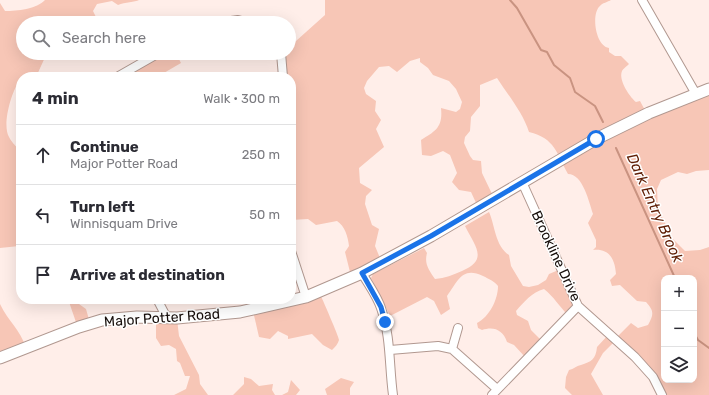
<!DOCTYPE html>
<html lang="en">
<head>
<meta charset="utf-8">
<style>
  body { margin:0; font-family:Rubik,sans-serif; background:#f7f7f7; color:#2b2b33 }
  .controls { position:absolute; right:12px; bottom:12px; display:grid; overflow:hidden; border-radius:8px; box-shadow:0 4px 16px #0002 }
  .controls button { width:36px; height:36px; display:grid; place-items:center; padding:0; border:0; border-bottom:1px solid #e1e1e2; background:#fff; color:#2b2b33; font:20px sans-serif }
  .stop { position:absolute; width:12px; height:12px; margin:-9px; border:3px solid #1a73e8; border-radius:50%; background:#fff }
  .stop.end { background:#1a73e8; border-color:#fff; box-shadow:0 1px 4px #0008 }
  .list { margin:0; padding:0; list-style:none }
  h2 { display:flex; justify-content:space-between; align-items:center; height:52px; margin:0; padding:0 16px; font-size:17px }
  h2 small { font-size:13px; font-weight:400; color:#7c7c81 }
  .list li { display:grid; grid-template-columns:26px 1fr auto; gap:12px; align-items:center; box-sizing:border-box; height:60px; padding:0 16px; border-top:1px solid #e1e1e2 }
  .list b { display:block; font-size:15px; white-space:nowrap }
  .list p { margin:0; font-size:13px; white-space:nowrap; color:#7c7c81 }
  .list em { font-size:13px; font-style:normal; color:#7c7c81 }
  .icon { flex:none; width:22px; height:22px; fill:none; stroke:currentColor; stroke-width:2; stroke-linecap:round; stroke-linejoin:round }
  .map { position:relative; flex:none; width:709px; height:395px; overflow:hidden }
  .search { position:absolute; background:#fff; box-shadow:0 4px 16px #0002; left:16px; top:16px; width:280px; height:44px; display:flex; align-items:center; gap:10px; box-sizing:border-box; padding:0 14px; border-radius:22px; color:#7c7c81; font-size:15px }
  .panel { position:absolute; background:#fff; box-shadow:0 4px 16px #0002; left:16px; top:72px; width:280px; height:232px; border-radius:16px }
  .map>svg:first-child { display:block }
  .green { fill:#f7c6b6; fill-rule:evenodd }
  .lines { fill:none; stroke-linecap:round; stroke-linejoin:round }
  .stream { stroke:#c99381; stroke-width:2 }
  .street-casing { stroke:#b19890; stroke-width:10 }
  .secondary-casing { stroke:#b19890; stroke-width:13 }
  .street { stroke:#fff; stroke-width:8 }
  .secondary { stroke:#fff; stroke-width:11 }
  .route { stroke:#1a73e8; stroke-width:5 }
  .labels { text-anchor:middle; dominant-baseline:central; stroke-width:3; stroke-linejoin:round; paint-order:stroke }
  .street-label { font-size:14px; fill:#160e0b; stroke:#fff }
  .water-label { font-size:15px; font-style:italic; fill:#5f1e05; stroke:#fff }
</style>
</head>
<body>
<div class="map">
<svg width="709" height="395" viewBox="0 0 709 395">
  <rect width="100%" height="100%" fill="#ffeee9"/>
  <path class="green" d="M 45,0 L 139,0 C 135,2 125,2 118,5 L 112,1 L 97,4 L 93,11 L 99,23 L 23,23 L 23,53 L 47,53 L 36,77 L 21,77 L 21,82 L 18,83 C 11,94 2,125 9,137 C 15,148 18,144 21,159 L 21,248 L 19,246 L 0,248 L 0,3 L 5,11 C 17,11 37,9 45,0 Z
    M 325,0 L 611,0 C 608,2 602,3 600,6 C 591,13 595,46 609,48 L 609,52 L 615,56 L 621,56 L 629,64 C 627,66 623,69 622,71 C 618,80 630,97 636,102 L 640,101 L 647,114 L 709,90 L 709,170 L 696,171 L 687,174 L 678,172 L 661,180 L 657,189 L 658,209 L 673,239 L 685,251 L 700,250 L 709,247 L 709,395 L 663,395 L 616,340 L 603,353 L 591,374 L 603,395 L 572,395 L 565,388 L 566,377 L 569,370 C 574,369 576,366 581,365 C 591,362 596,359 597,347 L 609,334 L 616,338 L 631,323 L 638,328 L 648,325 C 654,314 654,311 646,302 L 637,301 L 620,285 L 612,286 L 610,280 L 616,274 C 615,259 609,248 593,250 L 596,247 L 596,240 L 588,223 L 593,214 C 589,202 583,174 568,174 C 557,154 555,138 529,132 C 523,113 508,95 497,78 L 480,85 L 480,106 L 471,117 L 470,131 L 465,137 L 464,143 L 470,156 L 473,160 L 481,161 L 482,173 L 493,196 L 477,205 L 471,192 L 459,190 L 452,182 L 457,173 L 450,155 L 443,151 L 431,156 L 422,155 L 421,140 C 436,131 443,127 441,108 L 456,112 L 460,109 L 462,102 L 456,89 L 449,81 L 433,75 L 428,68 L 420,62 L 420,58 L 410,61 L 397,72 L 389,66 L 379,67 L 367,81 L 364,88 L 366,94 L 376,101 L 375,111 L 381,120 L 376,129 L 384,147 L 359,168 L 360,183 L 372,190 L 366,196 L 365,204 L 372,225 L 379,229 L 375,246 L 380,258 L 350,272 L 345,252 L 349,246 C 348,237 345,226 337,221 L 316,225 L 308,219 L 291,220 L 291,77 L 284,77 L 282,53 L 289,53 L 289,45 L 296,41 L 325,15 ZM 664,278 L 694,278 L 694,380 L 664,380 Z
    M 160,53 L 176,53 L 181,63 L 157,77 L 118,77 Z
    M 489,212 C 495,225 495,246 509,255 L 511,266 L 523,286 L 529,287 L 538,285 L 546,280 L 549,274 L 561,269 L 579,306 L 568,315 C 559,306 554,297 544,289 C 532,292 524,302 516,311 L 517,315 L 528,321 L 531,330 L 543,342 L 526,358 L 514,345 L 507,342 C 503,330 494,326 482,330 L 478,328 L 477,323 C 489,317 498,300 498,286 C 494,281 489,279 483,276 C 462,266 458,281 447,296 L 450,309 L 441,315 L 434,301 L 427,297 L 390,316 L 371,278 L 373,274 L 424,248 L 427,253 C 424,264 429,270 435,279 C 445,278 453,275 462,271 C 489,260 475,246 465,226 Z
    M 319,292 C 322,298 339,337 339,340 C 338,344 335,347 332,350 L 323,345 L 312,334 L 288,339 L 288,336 L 278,331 L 270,339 L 259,337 L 253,311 Z
    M 68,299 L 78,299 L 79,304 L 86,309 L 90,323 L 78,328 Z
    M 0,304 C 8,321 20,329 26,348 L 0,359 Z
    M 156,319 L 177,319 L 179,336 L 199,375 L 200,384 L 208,395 L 174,395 L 186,389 L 190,376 L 185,376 L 180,363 L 177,361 L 176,349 L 169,345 L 161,346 L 156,338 Z
    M 244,377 L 251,379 L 259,386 L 273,384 L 272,390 L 275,395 L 233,395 L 244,384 Z
    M 341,378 L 354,382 L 350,388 L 350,395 L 327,395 L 325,389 Z
    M 291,380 L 300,390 L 296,395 L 282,395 L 288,392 Z"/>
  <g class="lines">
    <path class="stream" d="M 510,0 L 517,8 L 541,50 L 547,52 L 554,65 L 570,78 L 575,92 L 595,106 L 603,122
      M 616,148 L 675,278
      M 694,333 L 698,340 L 709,348"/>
    <defs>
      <path id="street" d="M 642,0 L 696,94
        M 217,23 L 238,20 L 249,23
        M 281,53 L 283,77
        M 117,77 L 159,53
        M 522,182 L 578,306 L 635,357 L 653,377 L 662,395
        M 291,251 L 306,297
        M 362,273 C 368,284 377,296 381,308 C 391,337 389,366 393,395
        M 157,299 L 167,318
        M 452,349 L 458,328
        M 390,350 L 438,346 L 452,349 L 497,389
        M 492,395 L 578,306"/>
      <path id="secondary" d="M 0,358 L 79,327 L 102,320 L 137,317 L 177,318 L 240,312 L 306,297 L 362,273 L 431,236 L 596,139 L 649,113 L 709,89"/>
    </defs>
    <use href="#street" class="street-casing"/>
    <use href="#secondary" class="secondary-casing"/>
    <use href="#street" class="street"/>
    <use href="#secondary" class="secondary"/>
  </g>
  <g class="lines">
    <path class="route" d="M 385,322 L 381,307 L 362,273 L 431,236 L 596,139"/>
  </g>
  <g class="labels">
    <g class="street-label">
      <text transform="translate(556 256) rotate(65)">Brookline Drive</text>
      <text transform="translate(162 318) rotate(-4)">Major Potter Road</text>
    </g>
    <g class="water-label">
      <text transform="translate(655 208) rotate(66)">Dark Entry Brook</text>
    </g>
  </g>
</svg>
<div class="controls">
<button>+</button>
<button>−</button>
<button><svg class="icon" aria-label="layers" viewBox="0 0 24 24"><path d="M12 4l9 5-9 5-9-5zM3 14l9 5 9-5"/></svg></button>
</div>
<div class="stop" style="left:596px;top:139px"></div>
<div class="stop end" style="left:385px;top:322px"></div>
<div class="search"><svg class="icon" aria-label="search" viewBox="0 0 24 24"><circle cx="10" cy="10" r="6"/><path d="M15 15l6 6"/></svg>Search here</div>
<section class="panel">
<h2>4 min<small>Walk · 300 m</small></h2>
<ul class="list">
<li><svg class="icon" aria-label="ahead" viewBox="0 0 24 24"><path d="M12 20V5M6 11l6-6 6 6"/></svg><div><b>Continue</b><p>Major Potter Road</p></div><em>250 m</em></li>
<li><svg class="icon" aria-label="left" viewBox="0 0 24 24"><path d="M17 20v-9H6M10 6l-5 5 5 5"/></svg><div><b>Turn left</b><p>Winnisquam Drive</p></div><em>50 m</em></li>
<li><svg class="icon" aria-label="arrive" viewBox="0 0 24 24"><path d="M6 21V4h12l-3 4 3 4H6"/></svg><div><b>Arrive at destination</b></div></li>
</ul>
</section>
</div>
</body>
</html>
